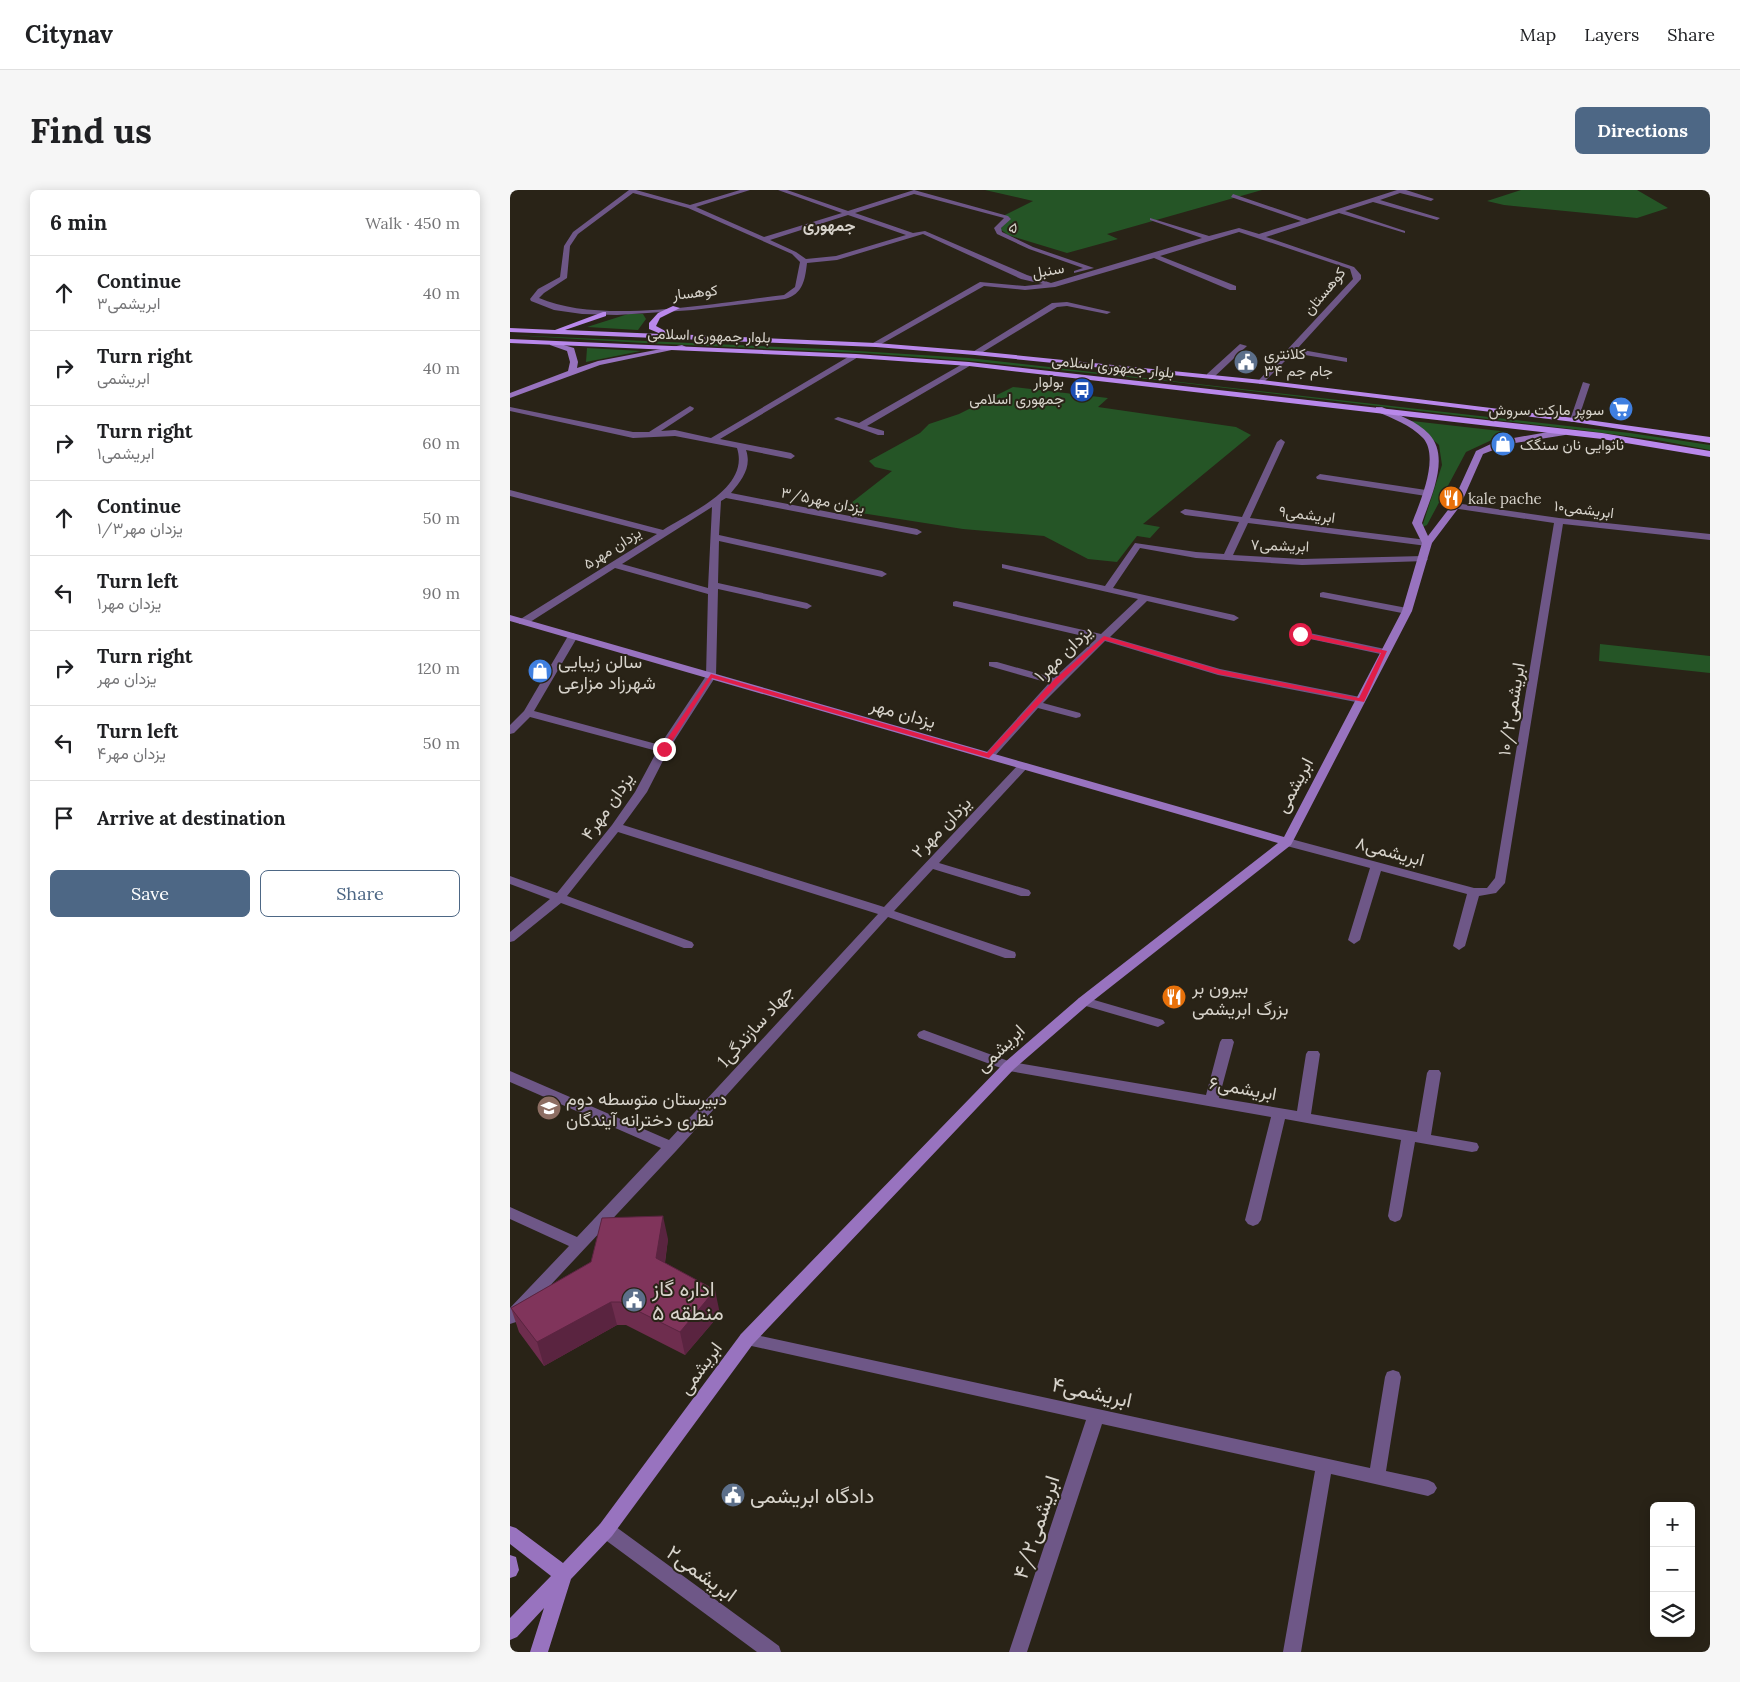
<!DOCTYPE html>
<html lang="en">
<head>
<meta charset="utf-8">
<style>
  body { margin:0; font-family:Lora,Vazirmatn,serif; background:#f6f6f6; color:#202124 }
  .controls { position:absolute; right:15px; bottom:15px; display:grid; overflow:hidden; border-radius:8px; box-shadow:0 2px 12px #0003 }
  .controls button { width:45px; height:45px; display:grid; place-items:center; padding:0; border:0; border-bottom:1px solid #e0e0e0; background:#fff; color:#202124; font:25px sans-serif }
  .stop { position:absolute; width:15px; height:15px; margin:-11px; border:4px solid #e11d48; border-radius:50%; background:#fff }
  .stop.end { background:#e11d48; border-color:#fff; box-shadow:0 1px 5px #0008 }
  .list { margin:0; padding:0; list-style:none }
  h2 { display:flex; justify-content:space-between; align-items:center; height:65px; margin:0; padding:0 20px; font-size:21px }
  h2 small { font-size:16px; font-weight:400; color:#757577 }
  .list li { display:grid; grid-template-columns:32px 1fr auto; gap:15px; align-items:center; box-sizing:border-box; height:75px; padding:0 20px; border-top:1px solid #e0e0e0 }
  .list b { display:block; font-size:19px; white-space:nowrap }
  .list p { margin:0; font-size:16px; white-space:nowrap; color:#757577 }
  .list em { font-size:16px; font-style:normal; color:#757577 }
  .actions { display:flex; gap:10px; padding:15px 20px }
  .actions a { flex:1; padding:11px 0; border:1px solid #4d6785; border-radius:8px; text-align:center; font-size:18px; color:#4d6785 }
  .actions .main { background:#4d6785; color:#fff }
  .icon { flex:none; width:28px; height:28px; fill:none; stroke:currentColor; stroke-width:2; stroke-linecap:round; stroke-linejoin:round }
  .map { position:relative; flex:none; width:1200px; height:1462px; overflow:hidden; border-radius:8px }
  header { display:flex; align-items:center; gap:30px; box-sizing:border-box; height:70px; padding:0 25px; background:#fff; border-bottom:1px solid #e0e0e0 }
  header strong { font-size:24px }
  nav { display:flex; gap:28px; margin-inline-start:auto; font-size:18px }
  .intro { display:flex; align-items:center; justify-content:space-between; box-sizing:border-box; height:120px; padding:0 30px }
  h1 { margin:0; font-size:35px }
  .button { padding:12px 22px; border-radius:8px; background:#4d6785; color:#fff; font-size:18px; font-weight:700 }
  main { display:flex; gap:30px; padding:0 30px }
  aside { flex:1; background:#fff; border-radius:8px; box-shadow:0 2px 12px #0003 }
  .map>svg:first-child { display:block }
  .green { fill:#255526 }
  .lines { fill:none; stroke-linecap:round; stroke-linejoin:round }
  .street { fill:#6e5787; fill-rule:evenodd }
  .secondary { fill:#9873bf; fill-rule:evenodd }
  .primary { fill:#b988eb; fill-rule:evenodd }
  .wall { fill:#6e2d4e }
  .shaded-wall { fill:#5a2440 }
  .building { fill:#80345b; stroke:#5a2440 }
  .route { fill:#e11d48 }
  .labels { text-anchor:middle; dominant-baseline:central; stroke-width:4; stroke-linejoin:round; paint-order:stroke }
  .far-street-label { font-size:15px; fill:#d7d3cb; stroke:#292317 }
  .far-poi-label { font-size:15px; fill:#d7d3cb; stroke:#292317; text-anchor:start }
  .far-neighbourhood-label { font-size:16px; font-weight:bold; fill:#d7d3cb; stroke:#292317 }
  .street-label { font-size:18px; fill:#d7d3cb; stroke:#292317 }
  .poi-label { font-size:18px; fill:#d7d3cb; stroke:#292317; text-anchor:start }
  .near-poi-label { font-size:21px; fill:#d7d3cb; stroke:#292317; text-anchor:start }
  .near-street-label { font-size:21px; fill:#d7d3cb; stroke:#292317 }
</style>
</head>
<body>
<header>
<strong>Citynav</strong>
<nav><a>Map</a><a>Layers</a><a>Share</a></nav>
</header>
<div class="intro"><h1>Find us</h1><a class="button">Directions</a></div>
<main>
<aside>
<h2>6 min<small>Walk · 450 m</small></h2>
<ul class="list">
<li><svg class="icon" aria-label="ahead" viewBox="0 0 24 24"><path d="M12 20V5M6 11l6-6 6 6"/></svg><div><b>Continue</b><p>ابریشمی۳</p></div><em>40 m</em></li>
<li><svg class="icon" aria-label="right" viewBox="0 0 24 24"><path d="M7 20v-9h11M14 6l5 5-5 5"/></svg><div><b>Turn right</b><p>ابریشمی</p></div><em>40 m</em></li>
<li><svg class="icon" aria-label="right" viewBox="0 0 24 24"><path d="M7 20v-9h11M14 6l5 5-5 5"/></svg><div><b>Turn right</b><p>ابریشمی۱</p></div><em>60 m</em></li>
<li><svg class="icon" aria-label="ahead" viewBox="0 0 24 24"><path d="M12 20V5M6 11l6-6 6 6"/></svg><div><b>Continue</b><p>۱/۳یزدان مهر</p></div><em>50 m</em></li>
<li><svg class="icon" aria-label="left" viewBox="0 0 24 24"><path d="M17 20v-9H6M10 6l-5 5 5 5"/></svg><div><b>Turn left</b><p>یزدان مهر۱</p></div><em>90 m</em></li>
<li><svg class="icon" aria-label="right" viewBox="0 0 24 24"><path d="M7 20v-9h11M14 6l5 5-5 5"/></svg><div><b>Turn right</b><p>یزدان مهر</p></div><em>120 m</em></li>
<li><svg class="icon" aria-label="left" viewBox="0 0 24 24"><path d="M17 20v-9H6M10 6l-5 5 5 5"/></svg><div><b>Turn left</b><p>یزدان مهر۴</p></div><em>50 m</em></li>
<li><svg class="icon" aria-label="arrive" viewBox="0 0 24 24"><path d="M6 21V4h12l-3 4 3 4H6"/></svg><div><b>Arrive at destination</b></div></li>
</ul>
<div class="actions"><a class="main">Save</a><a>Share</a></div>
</aside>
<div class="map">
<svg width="1200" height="1462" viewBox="0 0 1200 1462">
  <rect width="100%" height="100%" fill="#292317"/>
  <path class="green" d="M 475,0 L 752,0 L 597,44 L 608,49 L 557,63 L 498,45 L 490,39 L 499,30 L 493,26 L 523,11 Z
    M 1011,0 L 1127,0 L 1158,18 L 1127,28 L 994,15 L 977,11 Z
    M 118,124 L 133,124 L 136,129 L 128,140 L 77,137 Z
    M 0,145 L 316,159 L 459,168 L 1120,243 L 1200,255 L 1200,260 L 1147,250 L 1071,240 L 665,192 L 462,171 L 354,163 L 133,153 Z
    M 77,158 L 131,161 L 76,172 Z
    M 503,197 L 598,208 L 588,217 L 726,237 L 741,245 L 633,334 L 650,337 L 640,348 L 627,346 L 607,372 L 578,369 L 534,346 L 453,339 L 332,320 L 382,281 L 365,277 L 359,271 L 410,243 L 419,234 L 449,224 Z
    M 902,231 L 999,242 L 956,262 L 917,335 L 912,337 L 932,275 L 929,255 Z
    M 1090,454 L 1200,466 L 1200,483 L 1089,471 Z"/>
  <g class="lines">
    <path class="street" d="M 119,0 L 126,0 L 180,15 L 230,0 L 240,0 L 186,17 L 254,47 L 332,23 L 268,0 L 277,0 L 338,21 L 404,0 L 498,26 L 501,29 L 491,38 L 492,42 L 523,57 L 584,78 L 564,83 L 564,81 L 573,78 L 519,59 L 487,44 L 484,38 L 494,28 L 404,4 L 345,23 L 403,43 L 415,41 L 517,85 L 541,93 L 692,48 L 640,30 L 640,28 L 699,46 L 729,38 L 749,44 L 791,31 L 721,7 L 723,4 L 797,29 L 887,0 L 896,0 L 924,9 L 921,11 L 890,3 L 870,10 L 930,28 L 927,30 L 863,12 L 835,21 L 895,41 L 895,43 L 829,23 L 756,47 L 844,77 L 851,85 L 851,89 L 787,159 L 837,168 L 837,172 L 783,163 L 752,194 L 749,194 L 749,190 L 843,89 L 840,79 L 729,42 L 650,66 L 726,96 L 726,100 L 720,100 L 644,68 L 545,97 L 515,100 L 474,96 L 366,157 L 362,155 L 363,153 L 470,92 L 515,96 L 533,94 L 511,89 L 413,44 L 327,70 L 297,73 C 295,90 293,104 275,109 L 183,120 L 107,125 L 72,124 L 44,120 L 21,111 L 20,109 L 28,99 L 50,87 L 54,56 L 63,42 ZM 123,3 L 178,18 L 282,64 L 290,72 L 285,97 L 274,105 C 206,113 90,135 29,108 L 34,103 L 57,88 L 60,56 L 68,44 ZM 338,25 L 396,45 L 326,66 L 296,69 L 286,62 L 260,50 Z
      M 557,112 L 601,122 L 597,124 L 557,116 L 547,117 L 468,165 L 461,163 L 542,113 Z
      M 730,154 L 737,156 L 703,188 L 697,188 L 697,184 Z
      M 343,164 L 350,166 L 210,249 L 281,263 L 285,266 L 281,269 L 236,260 C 242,277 232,290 221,303 L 407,339 L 412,342 L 407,345 L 216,308 L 211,311 L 209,345 L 372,381 L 377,384 L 372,387 L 209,351 L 208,393 L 297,413 L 302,416 L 297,419 L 208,399 L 206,486 L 159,559 L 137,602 L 113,635 L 374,717 L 509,574 L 517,574 L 519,576 L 517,578 L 429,673 L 519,700 L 521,703 L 519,706 L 511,706 L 423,679 L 384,721 L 505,762 L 506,765 L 505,768 L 495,768 L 378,727 L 166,961 L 6,1132 L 0,1134 L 0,1118 L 59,1056 L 0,1029 L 0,1017 L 67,1047 L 151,958 L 0,892 L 0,881 L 159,950 L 368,724 L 108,642 L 57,706 L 182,752 L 184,755 L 182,758 L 174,758 L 51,713 L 4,751 L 0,752 L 0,742 L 40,709 L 0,694 L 0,686 L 47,703 L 102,635 L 125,602 L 147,561 L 20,527 L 4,543 L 0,544 L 0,535 L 14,521 L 58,446 L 63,443 L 68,446 L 24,521 L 150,555 L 196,486 L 198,404 L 105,378 L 17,434 L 9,434 L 9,430 L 147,344 L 0,306 L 0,300 L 153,340 C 181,322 240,298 227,258 L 165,246 L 123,248 L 0,221 L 0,217 L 123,242 L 139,242 L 180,216 L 184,218 L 183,220 L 151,241 L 165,240 L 201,248 ZM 202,317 L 198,398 L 112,374 Z
      M 456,172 L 463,174 L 357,236 L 374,241 L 374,245 L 368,245 L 324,229 L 328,227 L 349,233 Z
      M 1073,192 L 1080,194 L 1068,230 L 1061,232 L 1060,230 Z
      M 771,249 L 775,252 L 740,328 L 917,350 L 922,353 L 917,356 L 738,333 L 723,365 L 792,369 L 913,366 L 918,369 L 916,371 L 792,375 L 686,368 L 630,358 L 603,398 L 724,425 L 729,428 L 724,431 L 637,411 L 600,447 L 710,479 L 855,508 L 855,512 L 851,513 L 708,485 L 595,451 L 533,513 L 570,523 L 571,525 L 570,527 L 566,528 L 528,518 L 483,568 L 475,568 L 473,566 L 475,564 L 539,493 L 479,476 L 479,472 L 487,472 L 544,488 L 586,449 L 443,416 L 443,412 L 446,411 L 591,444 L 628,409 L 492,378 L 492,374 L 595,396 L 625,353 L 686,362 L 714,364 L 729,332 L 675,325 L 670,322 L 675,319 L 732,327 L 767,252 Z
      M 810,284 L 916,300 L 920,303 L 916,306 L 807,289 L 806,287 Z
      M 945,313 L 1049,328 L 1200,344 L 1200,350 L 1053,334 L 995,693 L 986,703 L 969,706 L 955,756 L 949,760 L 943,756 L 957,704 L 871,681 L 850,750 L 844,754 L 838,750 L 860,678 L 773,655 L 771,652 L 773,649 L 781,649 L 964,698 L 977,698 L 985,688 L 1044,333 L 942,318 L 942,314 Z
      M 813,402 L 897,418 L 902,421 L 897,424 L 810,407 L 810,403 Z
      M 790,441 L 875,459 L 880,462 L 875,465 L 786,446 L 785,444 Z
      M 574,807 L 653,830 L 655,833 L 648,837 L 569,814 L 567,811 L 569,808 Z
      M 414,840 L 501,872 L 696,905 L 710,852 L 712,849 L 722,849 L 724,852 L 709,908 L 787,921 L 796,864 L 798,861 L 808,861 L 810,864 L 801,924 L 907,942 L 917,883 L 919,880 L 929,880 L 931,883 L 921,945 L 962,952 L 967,953 L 969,957 L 967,961 L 962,962 L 905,952 L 892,1026 L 890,1030 L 885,1032 L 880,1030 L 878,1026 L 891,950 L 775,929 L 751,1030 L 748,1034 L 743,1036 L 738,1034 L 735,1030 L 761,927 L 499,881 L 409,848 L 407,845 L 409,842 Z
      M 237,1143 L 860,1278 L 875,1187 L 877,1182 L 883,1180 L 889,1182 L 891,1187 L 876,1281 L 918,1290 L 924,1293 L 927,1298 L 924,1303 L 918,1306 L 821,1284 L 791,1462 L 773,1462 L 805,1281 L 592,1234 L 517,1462 L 499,1462 L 576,1230 L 237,1155 L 231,1154 L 229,1149 L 231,1144 Z
      M 96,1332 L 102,1334 L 269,1456 L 271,1462 L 247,1462 L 90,1346 L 87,1340 L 90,1334 Z"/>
    <path class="secondary" d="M 40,151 L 64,158 L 68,172 L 67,178 L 88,171 L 172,155 L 176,157 L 90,175 L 0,208 L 0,203 L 58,181 L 60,172 L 57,161 L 40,155 Z
      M 866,217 L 872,217 C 888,225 907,231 919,244 C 941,267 920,308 912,333 L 918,346 L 941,316 L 966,261 L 983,253 L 998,249 L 1055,239 L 1059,242 L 1055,245 L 999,254 L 973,264 L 950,316 L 922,353 L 902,421 L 781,655 L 579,814 L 504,879 L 243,1154 L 102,1346 L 61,1389 L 38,1462 L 20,1462 L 34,1418 L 7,1447 L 0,1450 L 0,1428 L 41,1386 L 0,1354 L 0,1336 L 6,1338 L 53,1373 L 90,1334 L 231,1144 L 494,873 L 569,808 L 768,653 L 0,431 L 0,425 L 774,647 L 892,421 L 912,353 L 902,333 C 910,312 930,267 913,248 C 901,235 881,228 866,221 Z
      M 0,1365 L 6,1367 L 9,1380 L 6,1386 L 0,1388 Z"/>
    <path class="primary" d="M 163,116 L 170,118 L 150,128 L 146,136 L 161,144 L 366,153 L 465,161 L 752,190 L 1064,228 L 1200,247 L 1200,253 L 1064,232 L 752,194 L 465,165 L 366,157 L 0,142 L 0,138 L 45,140 L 93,122 L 96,122 L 96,126 L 55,140 L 151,144 L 139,139 L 139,133 L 148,123 Z
      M 0,149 L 346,164 L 459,172 L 1092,243 L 1200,261 L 1200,267 L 1092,249 L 459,176 L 346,168 L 0,153 Z"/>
  </g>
  <path class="wall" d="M 158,1049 L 155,1073 L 210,1124 L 175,1165 L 116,1135 L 107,1135 L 34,1176 L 9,1142 L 1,1118 L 81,1072 Z"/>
  <path class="shaded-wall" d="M 153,1026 L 158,1049 L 152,1092 L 146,1068 Z
    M 205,1100 L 210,1124 L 175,1165 L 170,1142 Z
    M 101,1112 L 107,1135 L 34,1176 L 27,1152 Z"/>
  <path class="building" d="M 153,1026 L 146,1068 L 205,1100 L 170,1142 L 110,1112 L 101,1112 L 27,1152 L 1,1118 L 81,1072 L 92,1028 Z"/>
  <path class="route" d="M 790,442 L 877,461 L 854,512 L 708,484 L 595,450 L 549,493 L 479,568 L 202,488 L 156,561 L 150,559 L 201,484 L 477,563 L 544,490 L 594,446 L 710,480 L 849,508 L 871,463 L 787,446 Z"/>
  <defs>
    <symbol id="civic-disc" viewBox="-11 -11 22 22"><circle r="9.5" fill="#5c6f8a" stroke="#292317"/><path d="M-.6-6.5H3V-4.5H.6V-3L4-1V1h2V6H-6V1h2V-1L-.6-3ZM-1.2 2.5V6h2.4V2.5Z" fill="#fff"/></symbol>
    <symbol id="bus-disc" viewBox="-11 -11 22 22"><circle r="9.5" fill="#1a4fb4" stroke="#292317"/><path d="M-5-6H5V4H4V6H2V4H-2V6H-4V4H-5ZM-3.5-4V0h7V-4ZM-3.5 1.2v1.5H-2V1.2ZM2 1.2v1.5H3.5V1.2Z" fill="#fff"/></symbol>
    <symbol id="supermarket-disc" viewBox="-11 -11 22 22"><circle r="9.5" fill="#3f7fe0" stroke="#292317"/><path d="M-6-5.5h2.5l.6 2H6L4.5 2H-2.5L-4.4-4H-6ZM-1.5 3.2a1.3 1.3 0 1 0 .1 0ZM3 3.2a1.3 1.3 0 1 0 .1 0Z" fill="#fff"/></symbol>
    <symbol id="shop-disc" viewBox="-11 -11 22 22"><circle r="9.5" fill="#3f7fe0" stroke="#292317"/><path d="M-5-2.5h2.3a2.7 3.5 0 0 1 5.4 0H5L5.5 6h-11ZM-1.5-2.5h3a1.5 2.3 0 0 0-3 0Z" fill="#fff"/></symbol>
    <symbol id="restaurant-disc" viewBox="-11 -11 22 22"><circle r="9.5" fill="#e8710a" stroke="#292317"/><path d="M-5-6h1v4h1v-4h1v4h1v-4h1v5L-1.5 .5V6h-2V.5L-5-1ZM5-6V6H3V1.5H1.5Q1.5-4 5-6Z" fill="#fff"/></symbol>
    <symbol id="school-disc" viewBox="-11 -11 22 22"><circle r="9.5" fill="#8d6e63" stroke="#292317"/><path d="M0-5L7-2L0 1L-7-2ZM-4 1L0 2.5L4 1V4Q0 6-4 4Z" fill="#fff"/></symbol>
  </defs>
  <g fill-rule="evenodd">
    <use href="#civic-disc" x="722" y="158" width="28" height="28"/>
    <use href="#bus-disc" x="558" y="186" width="28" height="28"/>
    <use href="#supermarket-disc" x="1097" y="205" width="28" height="28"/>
    <use href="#shop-disc" x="979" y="240" width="28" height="28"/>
    <use href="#restaurant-disc" x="927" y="294" width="28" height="28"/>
    <use href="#shop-disc" x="16" y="467" width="28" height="28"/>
    <use href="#restaurant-disc" x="650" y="793" width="28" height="28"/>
    <use href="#school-disc" x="25" y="904" width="28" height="28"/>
    <use href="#civic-disc" x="110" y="1096" width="28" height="28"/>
    <use href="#civic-disc" x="209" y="1291" width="28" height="28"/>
  </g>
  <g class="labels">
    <g class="far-street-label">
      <text transform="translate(504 37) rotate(27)">۵</text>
      <text transform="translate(538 80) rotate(-10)">سنبل</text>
      <text transform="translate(814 101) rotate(-50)">کوهستان</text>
      <text transform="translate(185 102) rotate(-6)">کوهسار</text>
      <text transform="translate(199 145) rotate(2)">بلوار جمهوری اسلامی</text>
      <text transform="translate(603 176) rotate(6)">بلوار جمهوری اسلامی</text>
      <text transform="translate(313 310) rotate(11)">۳/۵یزدان مهر</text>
      <text transform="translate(1074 319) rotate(7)">ابریشمی۱۰</text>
      <text transform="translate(797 324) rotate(7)">ابریشمی۹</text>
      <text transform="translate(770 355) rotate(2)">ابریشمی۷</text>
      <text transform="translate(102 358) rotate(-32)">یزدان مهر۵</text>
    </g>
    <g class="far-poi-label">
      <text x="754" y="163">کلانتری<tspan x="754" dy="17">۳۴ جام جم</tspan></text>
      <text x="554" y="191" text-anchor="end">بولوار<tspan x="554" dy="17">جمهوری اسلامی</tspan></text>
      <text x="1094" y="219" text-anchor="end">سوپر مارکت سروش</text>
      <text x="1010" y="254">نانوایی نان سنگک</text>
      <text x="958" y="308">kale pache</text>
    </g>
    <g class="far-neighbourhood-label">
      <text x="319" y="35">جمهوری</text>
    </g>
    <g class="street-label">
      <text transform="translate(553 463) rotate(-44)">یزدان مهر۱</text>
      <text transform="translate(1001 519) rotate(-81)">۱۰/۲ابریشمی</text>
      <text transform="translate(393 523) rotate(16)">یزدان مهر</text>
      <text transform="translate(784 595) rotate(-62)">ابریشمی</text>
      <text transform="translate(97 616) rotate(-55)">یزدان مهر۴</text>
      <text transform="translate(431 637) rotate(-46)">یزدان مهر۲</text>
      <text transform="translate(880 661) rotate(15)">ابریشمی۸</text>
      <text transform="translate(245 836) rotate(-48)">1جهاد سازندگی</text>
      <text transform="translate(490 858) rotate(-44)">ابریشمی</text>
      <text transform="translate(733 898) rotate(10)">ابریشمی۶</text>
      <text transform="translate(190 1178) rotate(-54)">ابریشمی</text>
    </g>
    <g class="poi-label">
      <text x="48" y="471">سالن زیبایی<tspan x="48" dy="21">شهرزاد مزارعی</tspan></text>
      <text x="682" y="797">بیرون بر<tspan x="682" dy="21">بزرگ ابریشمی</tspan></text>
      <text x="56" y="908">دبیرستان متوسطه دوم<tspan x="56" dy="21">نظری دخترانه آیندگان</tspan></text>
    </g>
    <g class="near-poi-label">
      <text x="142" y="1098">اداره گاز<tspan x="142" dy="24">منطقه ۵</tspan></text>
      <text x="240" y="1305">دادگاه ابریشمی</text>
    </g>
    <g class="near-street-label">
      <text transform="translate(582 1202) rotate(12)">ابریشمی۴</text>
      <text transform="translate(526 1337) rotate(-72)">ابریشمی۴/۲</text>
      <text transform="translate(192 1383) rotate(36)">ابریشمی۲</text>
    </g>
  </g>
</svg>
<div class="controls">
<button>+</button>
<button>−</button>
<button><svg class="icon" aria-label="layers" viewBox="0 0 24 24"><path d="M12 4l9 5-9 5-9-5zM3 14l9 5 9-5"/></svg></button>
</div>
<div class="stop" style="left:790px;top:444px"></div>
<div class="stop end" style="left:154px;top:559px"></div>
</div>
</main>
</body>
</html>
